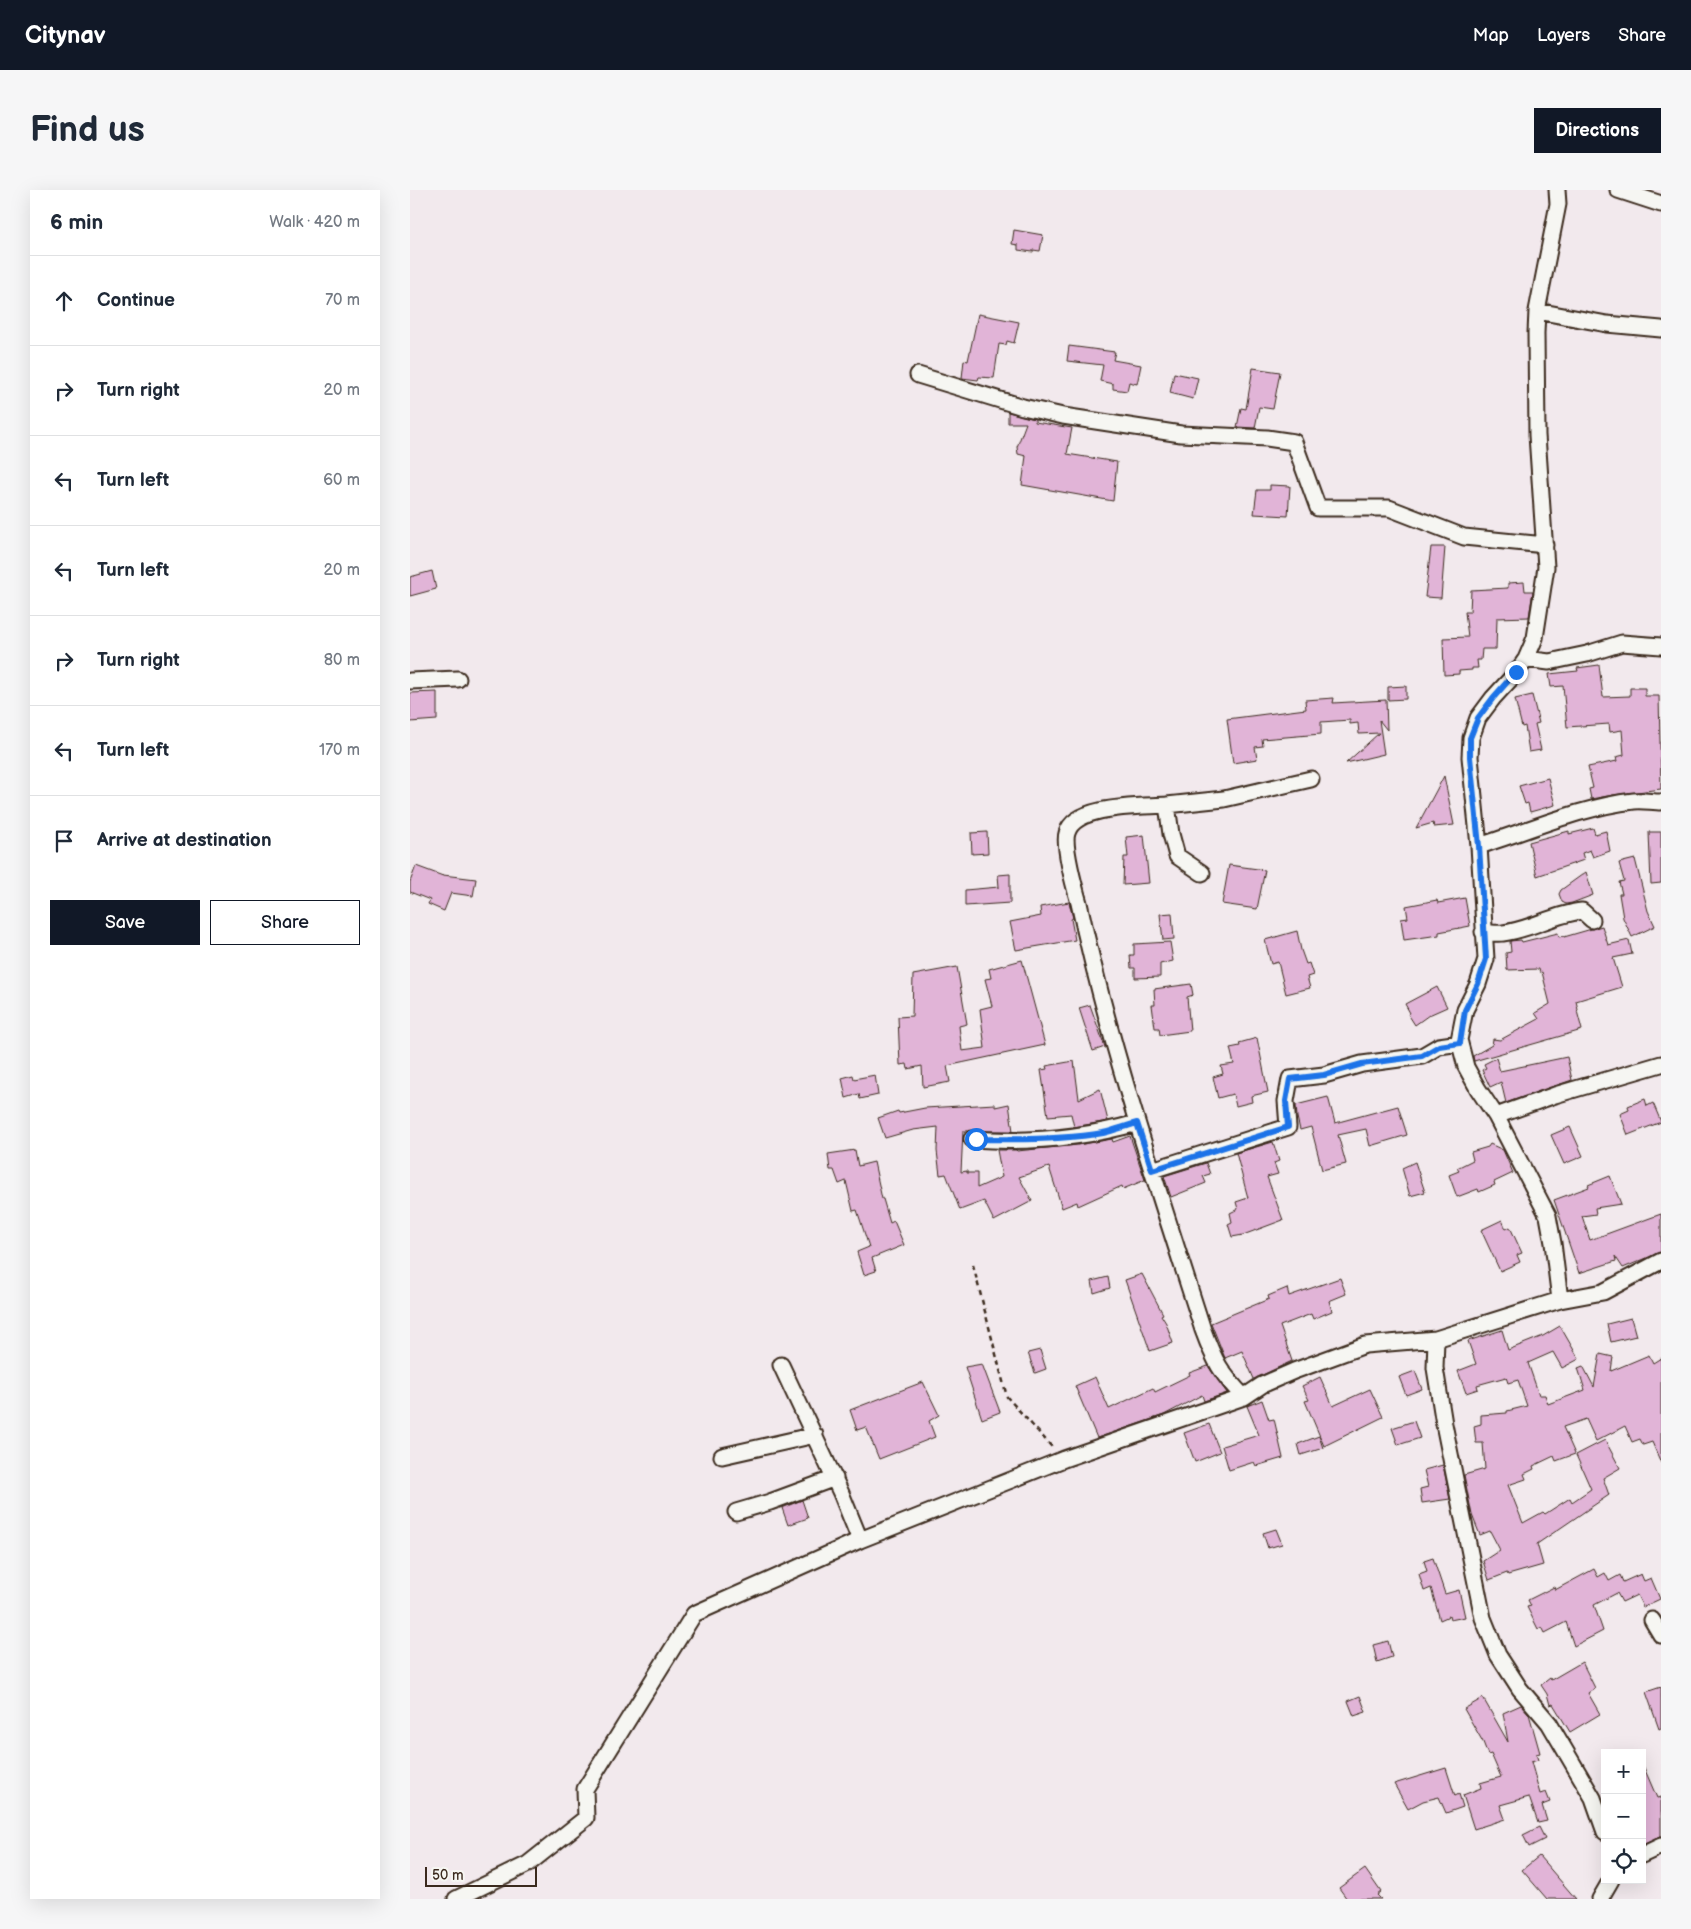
<!DOCTYPE html>
<html lang="en">
<head>
<meta charset="utf-8">
<style>
  body { margin:0; font-family:"Balsamiq Sans",sans-serif; background:#f6f6f7; color:#1f2937 }
  .controls { position:absolute; right:15px; bottom:15px; display:grid; overflow:hidden; border-radius:0px; box-shadow:0 5px 20px #0002 }
  .controls button { width:45px; height:45px; display:grid; place-items:center; padding:0; border:0; border-bottom:1px solid #e0e1e3; background:#fff; color:#1f2937; font:25px sans-serif }
  .scale { position:absolute; left:15px; bottom:12px; width:112px; box-sizing:border-box; padding-left:5px; border:2px solid #3b2a1e; border-top:0; font-size:14px; line-height:18px; white-space:nowrap; color:#3b2a1e; -webkit-text-stroke:4px #f6f6f2; paint-order:stroke }
  .stop { position:absolute; width:15px; height:15px; margin:-11px; border:4px solid #1a73e8; border-radius:50%; background:#fff }
  .stop.end { background:#1a73e8; border-color:#fff; box-shadow:0 1px 5px #0008 }
  .list { margin:0; padding:0; list-style:none }
  h2 { display:flex; justify-content:space-between; align-items:center; height:65px; margin:0; padding:0 20px; font-size:21px }
  h2 small { font-size:16px; font-weight:400; color:#747a83 }
  .list li { display:grid; grid-template-columns:32px 1fr auto; gap:15px; align-items:center; box-sizing:border-box; height:90px; padding:0 20px; border-top:1px solid #e0e1e3 }
  .list b { display:block; font-size:19px; white-space:nowrap }
  .list em { font-size:16px; font-style:normal; color:#747a83 }
  .actions { display:flex; gap:10px; padding:15px 20px }
  .actions a { flex:1; padding:11px 0; border:1px solid #111827; border-radius:0px; text-align:center; font-size:18px; color:#111827 }
  .actions .main { background:#111827; color:#fff }
  .icon { flex:none; width:28px; height:28px; fill:none; stroke:currentColor; stroke-width:2; stroke-linecap:round; stroke-linejoin:round }
  .map { position:relative; flex:none; width:1251px; height:1709px; overflow:hidden; border-radius:0px }
  header { display:flex; align-items:center; gap:30px; box-sizing:border-box; height:70px; padding:0 25px; background:#111827; color:#fff }
  header strong { font-size:24px }
  nav { display:flex; gap:28px; margin-inline-start:auto; font-size:18px }
  .intro { display:flex; align-items:center; justify-content:space-between; box-sizing:border-box; height:120px; padding:0 30px }
  h1 { margin:0; font-size:35px }
  .button { padding:12px 22px; border-radius:0px; background:#111827; color:#fff; font-size:18px; font-weight:700 }
  main { display:flex; gap:30px; padding:0 30px }
  aside { flex:1; background:#fff; border-radius:0px; box-shadow:0 5px 20px #0002 }
  .map>svg:first-child { display:block }
  .building { fill:#e1b4d7; stroke:#3b2a1e }
  .lines { fill:none; stroke-linecap:round; stroke-linejoin:round }
  .street-casing { stroke:#3b2a1e; stroke-width:19 }
  .path { stroke:#3b2a1e; stroke-width:2.5; stroke-dasharray:5 4; stroke-linecap:butt }
  .street { stroke:#f6f6f2; stroke-width:15 }
  .route { stroke:#1a73e8; stroke-width:6 }
</style>
</head>
<body>
<header>
<strong>Citynav</strong>
<nav><a>Map</a><a>Layers</a><a>Share</a></nav>
</header>
<div class="intro"><h1>Find us</h1><a class="button">Directions</a></div>
<main>
<aside>
<h2>6 min<small>Walk · 420 m</small></h2>
<ul class="list">
<li><svg class="icon" aria-label="ahead" viewBox="0 0 24 24"><path d="M12 20V5M6 11l6-6 6 6"/></svg><div><b>Continue</b></div><em>70 m</em></li>
<li><svg class="icon" aria-label="right" viewBox="0 0 24 24"><path d="M7 20v-9h11M14 6l5 5-5 5"/></svg><div><b>Turn right</b></div><em>20 m</em></li>
<li><svg class="icon" aria-label="left" viewBox="0 0 24 24"><path d="M17 20v-9H6M10 6l-5 5 5 5"/></svg><div><b>Turn left</b></div><em>60 m</em></li>
<li><svg class="icon" aria-label="left" viewBox="0 0 24 24"><path d="M17 20v-9H6M10 6l-5 5 5 5"/></svg><div><b>Turn left</b></div><em>20 m</em></li>
<li><svg class="icon" aria-label="right" viewBox="0 0 24 24"><path d="M7 20v-9h11M14 6l5 5-5 5"/></svg><div><b>Turn right</b></div><em>80 m</em></li>
<li><svg class="icon" aria-label="left" viewBox="0 0 24 24"><path d="M17 20v-9H6M10 6l-5 5 5 5"/></svg><div><b>Turn left</b></div><em>170 m</em></li>
<li><svg class="icon" aria-label="arrive" viewBox="0 0 24 24"><path d="M6 21V4h12l-3 4 3 4H6"/></svg><div><b>Arrive at destination</b></div></li>
</ul>
<div class="actions"><a class="main">Save</a><a>Share</a></div>
</aside>
<div class="map">
<svg width="1251" height="1709" viewBox="0 0 1251 1709">
  <rect width="100%" height="100%" fill="#f2e9ed"/>
  <filter id="ink" filterUnits="userSpaceOnUse"><feTurbulence type="fractalNoise" baseFrequency=".02" numOctaves="2"/><feDisplacementMap in="SourceGraphic" scale="10" xChannelSelector="R" yChannelSelector="G"/><feConvolveMatrix kernelMatrix="1 2 1 2 8 2 1 2 1" color-interpolation-filters="sRGB"/></filter>
  <g filter="url(#ink)">
    <path class="building" d="M 604,40 L 633,45 L 630,61 L 623,60 L 623,62 L 608,60 L 608,55 L 602,54 Z
      M 568,124 L 609,132 L 604,153 L 597,151 L 596,155 L 589,154 L 584,188 L 569,187 L 568,190 L 552,188 L 554,170 L 558,171 Z
      M 659,156 L 705,162 L 703,170 L 731,175 L 727,194 L 719,192 L 717,201 L 703,199 L 703,194 L 690,191 L 693,175 L 657,171 Z
      M 843,178 L 870,182 L 863,219 L 849,217 L 845,238 L 827,237 L 831,218 L 836,219 Z
      M 764,183 L 788,188 L 783,209 L 760,203 Z
      M 598,222 L 625,229 L 625,232 L 662,238 L 657,264 L 707,272 L 703,311 L 612,295 L 616,266 L 608,264 L 607,257 L 616,233 L 598,233 Z
      M 860,295 L 880,296 L 878,326 L 844,324 L 847,300 L 860,300 Z
      M 1021,357 L 1035,357 L 1031,408 L 1015,407 Z
      M 22,381 L 26,399 L 0,406 L 0,387 Z
      M 1114,392 L 1115,401 L 1123,401 L 1119,427 L 1087,428 L 1086,459 L 1072,459 L 1071,470 L 1067,470 L 1068,478 L 1062,478 L 1062,480 L 1049,481 L 1049,484 L 1034,485 L 1033,448 L 1058,447 L 1055,422 L 1060,422 L 1061,400 L 1098,398 L 1098,393 Z
      M 1189,475 L 1193,507 L 1220,506 L 1220,498 L 1235,498 L 1235,506 L 1249,506 L 1251,599 L 1203,605 L 1181,609 L 1179,599 L 1183,598 L 1178,577 L 1207,571 L 1206,567 L 1214,565 L 1212,540 L 1200,542 L 1199,534 L 1157,537 L 1153,496 L 1141,497 L 1139,484 L 1168,481 L 1167,478 Z
      M 996,496 L 996,509 L 978,510 L 978,497 Z
      M 27,502 L 27,530 L 0,532 L 0,503 Z
      M 1122,505 L 1129,533 L 1125,534 L 1131,560 L 1119,562 L 1115,536 L 1112,537 L 1105,509 Z
      M 924,508 L 923,513 L 976,510 L 977,540 L 969,530 L 974,564 L 936,573 L 969,543 L 949,544 L 948,533 L 940,534 L 940,530 L 911,532 L 911,544 L 852,549 L 853,556 L 845,557 L 847,569 L 823,573 L 817,529 L 896,519 L 895,510 Z
      M 1034,586 L 1044,635 L 1024,637 L 1023,633 L 1006,638 Z
      M 1138,588 L 1145,615 L 1120,622 L 1118,613 L 1115,614 L 1109,596 Z
      M 1183,638 L 1185,644 L 1196,641 L 1200,661 L 1183,667 L 1180,660 L 1172,663 L 1174,670 L 1127,686 L 1119,652 L 1159,641 L 1159,644 Z
      M 577,642 L 578,663 L 562,664 L 561,643 Z
      M 1239,642 L 1251,642 L 1251,693 L 1241,694 Z
      M 734,645 L 739,693 L 713,695 L 714,667 L 718,667 L 716,647 Z
      M 1225,669 L 1238,721 L 1245,736 L 1222,747 L 1213,728 L 1209,704 L 1212,704 L 1209,692 L 1214,691 L 1209,673 Z
      M 819,675 L 855,680 L 847,719 L 812,714 Z
      M 6,676 L 33,686 L 33,685 L 66,689 L 63,706 L 41,703 L 34,721 L 18,714 L 20,710 L 0,702 L 0,692 Z
      M 1176,682 L 1183,705 L 1162,713 L 1156,714 L 1152,712 L 1149,704 L 1151,700 Z
      M 600,684 L 600,713 L 555,716 L 555,700 L 589,697 L 588,685 Z
      M 1055,708 L 1060,736 L 1029,742 L 1029,745 L 994,750 L 991,729 L 998,728 L 996,716 L 1027,710 L 1028,713 Z
      M 659,712 L 663,728 L 661,729 L 665,750 L 606,760 L 600,732 L 631,726 L 630,717 Z
      M 762,723 L 764,749 L 753,750 L 750,724 Z
      M 1192,736 L 1198,755 L 1219,750 L 1222,764 L 1203,768 L 1212,797 L 1166,811 L 1168,820 L 1167,821 L 1172,840 L 1064,871 L 1063,866 L 1082,855 L 1083,849 L 1090,850 L 1129,829 L 1125,823 L 1140,814 L 1132,782 L 1130,783 L 1129,779 L 1097,780 L 1096,763 L 1101,762 L 1100,751 L 1111,750 L 1112,752 L 1148,743 L 1149,747 L 1154,746 L 1154,747 Z
      M 887,741 L 891,760 L 896,774 L 899,773 L 903,785 L 897,787 L 900,798 L 876,804 L 868,772 L 861,774 L 855,750 Z
      M 760,752 L 763,771 L 750,774 L 750,787 L 725,788 L 725,778 L 721,778 L 720,765 L 724,765 L 724,754 Z
      M 612,770 L 635,855 L 537,876 L 540,892 L 513,897 L 512,876 L 498,879 L 497,874 L 490,875 L 488,827 L 502,826 L 503,785 L 547,777 L 557,834 L 549,836 L 552,861 L 575,858 L 570,819 L 582,816 L 575,789 L 581,788 L 579,779 Z
      M 781,794 L 783,805 L 777,807 L 780,841 L 750,845 L 749,838 L 745,838 L 742,815 L 745,815 L 744,799 Z
      M 1027,797 L 1037,817 L 1019,825 L 1005,835 L 998,824 L 1000,823 L 995,814 Z
      M 680,815 L 695,857 L 683,861 L 669,818 Z
      M 847,848 L 858,902 L 841,906 L 842,912 L 826,916 L 823,904 L 808,908 L 803,887 L 813,884 L 811,876 L 824,874 L 820,858 L 830,856 L 829,853 Z
      M 1157,867 L 1162,890 L 1096,913 L 1091,892 L 1080,897 L 1072,880 L 1076,878 L 1074,874 L 1086,868 L 1090,881 Z
      M 664,871 L 669,909 L 690,899 L 698,931 L 664,937 L 661,924 L 638,926 L 631,880 L 637,879 L 636,876 Z
      M 443,885 L 444,889 L 465,885 L 468,905 L 450,909 L 449,904 L 436,908 L 432,888 Z
      M 918,907 L 925,933 L 988,916 L 997,945 L 960,956 L 956,939 L 928,945 L 936,974 L 912,980 L 901,937 L 890,940 L 887,927 L 886,915 Z
      M 1235,909 L 1237,916 L 1243,913 L 1251,932 L 1218,945 L 1210,924 L 1219,920 L 1218,916 Z
      M 585,914 L 585,917 L 599,914 L 603,941 L 553,941 L 551,982 L 557,981 L 557,983 L 567,983 L 567,998 L 592,987 L 587,960 L 606,960 L 607,961 L 667,955 L 702,949 L 703,952 L 720,946 L 735,990 L 713,999 L 712,996 L 668,1016 L 667,1012 L 652,1018 L 639,977 L 609,987 L 622,1011 L 584,1031 L 574,1011 L 550,1020 L 536,984 L 530,985 L 527,961 L 528,937 L 503,940 L 475,948 L 468,928 L 488,921 L 489,923 L 515,918 Z
      M 1160,937 L 1173,966 L 1154,974 L 1141,945 Z
      M 863,952 L 869,971 L 864,973 L 868,984 L 857,987 L 873,1030 L 833,1045 L 822,1047 L 818,1034 L 822,1032 L 820,1023 L 828,1019 L 826,1012 L 838,1008 L 826,963 Z
      M 1080,954 L 1093,960 L 1103,983 L 1084,992 L 1085,995 L 1069,1002 L 1068,999 L 1047,1007 L 1039,985 L 1049,981 L 1047,978 L 1063,970 L 1061,962 L 1078,957 Z
      M 445,960 L 448,976 L 464,972 L 472,1009 L 473,1009 L 480,1033 L 484,1031 L 494,1055 L 462,1068 L 466,1081 L 454,1085 L 447,1062 L 459,1057 L 447,1020 L 443,1021 L 436,991 L 429,994 L 424,980 L 420,980 L 418,964 Z
      M 1005,972 L 1015,1002 L 1000,1006 L 992,978 Z
      M 796,973 L 800,984 L 793,986 L 796,993 L 761,1007 L 754,986 Z
      M 1200,986 L 1211,1014 L 1185,1018 L 1186,1024 L 1172,1026 L 1180,1050 L 1251,1024 L 1251,1062 L 1213,1078 L 1205,1066 L 1206,1071 L 1169,1083 L 1144,1010 L 1179,997 L 1178,995 Z
      M 1092,1030 L 1096,1039 L 1100,1037 L 1112,1063 L 1107,1065 L 1110,1072 L 1090,1081 L 1071,1040 Z
      M 732,1084 L 753,1124 L 751,1125 L 756,1133 L 763,1153 L 740,1161 L 715,1090 Z
      M 698,1087 L 700,1098 L 684,1103 L 682,1091 Z
      M 930,1088 L 936,1104 L 919,1111 L 922,1121 L 903,1129 L 901,1124 L 870,1136 L 882,1171 L 844,1189 L 832,1161 L 815,1168 L 801,1133 L 859,1109 L 858,1106 L 877,1098 L 879,1106 Z
      M 1221,1128 L 1226,1146 L 1201,1152 L 1197,1134 Z
      M 1150,1136 L 1169,1169 L 1152,1178 L 1143,1162 L 1118,1173 L 1129,1205 L 1135,1205 L 1138,1214 L 1175,1200 L 1168,1178 L 1173,1176 L 1184,1197 L 1190,1164 L 1203,1167 L 1201,1181 L 1239,1165 L 1243,1173 L 1251,1168 L 1251,1273 L 1242,1252 L 1233,1255 L 1230,1249 L 1222,1252 L 1215,1236 L 1186,1251 L 1176,1229 L 1153,1237 L 1165,1264 L 1146,1271 L 1144,1266 L 1123,1276 L 1124,1279 L 1114,1284 L 1116,1289 L 1098,1295 L 1113,1333 L 1133,1322 L 1135,1324 L 1160,1308 L 1162,1312 L 1181,1299 L 1166,1265 L 1195,1250 L 1210,1278 L 1193,1288 L 1199,1305 L 1127,1354 L 1133,1375 L 1098,1385 L 1097,1383 L 1079,1390 L 1073,1371 L 1090,1360 L 1080,1341 L 1070,1345 L 1062,1325 L 1054,1285 L 1075,1279 L 1073,1253 L 1066,1253 L 1064,1236 L 1071,1234 L 1071,1225 L 1097,1223 L 1097,1221 L 1117,1216 L 1108,1190 L 1098,1193 L 1096,1187 L 1067,1195 L 1068,1199 L 1056,1203 L 1048,1181 L 1066,1174 L 1058,1151 L 1092,1140 L 1098,1160 L 1133,1146 Z
      M 630,1160 L 636,1179 L 625,1183 L 618,1163 Z
      M 572,1174 L 590,1222 L 572,1229 L 555,1177 Z
      M 798,1176 L 817,1203 L 794,1211 L 792,1205 L 754,1225 L 687,1248 L 665,1196 L 685,1187 L 699,1219 L 743,1198 L 745,1202 L 780,1185 L 779,1183 Z
      M 1005,1181 L 1012,1199 L 996,1205 L 989,1187 Z
      M 910,1187 L 923,1216 L 960,1199 L 973,1227 L 914,1256 L 895,1211 L 899,1210 L 892,1196 Z
      M 513,1192 L 529,1225 L 519,1231 L 525,1247 L 469,1269 L 456,1237 L 447,1240 L 440,1220 Z
      M 852,1210 L 859,1230 L 864,1229 L 873,1268 L 846,1276 L 844,1272 L 819,1280 L 812,1256 L 849,1245 L 837,1216 Z
      M 1004,1231 L 1010,1248 L 988,1255 L 982,1238 Z
      M 799,1234 L 810,1262 L 785,1272 L 774,1243 Z
      M 909,1246 L 913,1258 L 891,1265 L 888,1254 Z
      M 1033,1275 L 1040,1309 L 1012,1313 L 1010,1299 L 1018,1297 L 1014,1280 Z
      M 392,1310 L 398,1328 L 378,1335 L 372,1318 Z
      M 866,1339 L 872,1354 L 858,1358 L 853,1343 Z
      M 1023,1368 L 1035,1404 L 1049,1400 L 1055,1427 L 1040,1430 L 1039,1426 L 1030,1430 L 1021,1398 L 1014,1401 L 1009,1384 L 1017,1381 L 1014,1371 Z
      M 1184,1379 L 1188,1387 L 1195,1383 L 1199,1391 L 1210,1385 L 1213,1392 L 1231,1384 L 1234,1391 L 1241,1388 L 1250,1409 L 1233,1417 L 1227,1405 L 1212,1412 L 1207,1403 L 1184,1415 L 1193,1441 L 1164,1456 L 1156,1432 L 1135,1443 L 1132,1437 L 1128,1439 L 1117,1417 L 1121,1416 L 1118,1410 L 1144,1397 L 1145,1400 Z
      M 978,1451 L 982,1467 L 967,1472 L 963,1455 Z
      M 1172,1472 L 1185,1498 L 1178,1503 L 1190,1524 L 1160,1542 L 1143,1514 L 1140,1515 L 1137,1504 L 1131,1495 L 1140,1488 L 1141,1490 Z
      M 1251,1497 L 1251,1538 L 1249,1539 L 1236,1502 Z
      M 950,1506 L 956,1522 L 944,1526 L 938,1511 Z
      M 1073,1508 L 1098,1552 L 1093,1523 L 1111,1515 L 1119,1524 L 1130,1563 L 1126,1564 L 1128,1570 L 1121,1572 L 1130,1604 L 1136,1602 L 1140,1612 L 1132,1615 L 1137,1631 L 1128,1633 L 1119,1607 L 1090,1615 L 1095,1629 L 1064,1639 L 1053,1605 L 1071,1598 L 1070,1593 L 1091,1587 L 1081,1564 L 1078,1565 L 1073,1552 L 1054,1519 Z
      M 1232,1573 L 1247,1608 L 1251,1607 L 1251,1647 L 1232,1655 Z
      M 1036,1578 L 1045,1606 L 1049,1604 L 1053,1617 L 1036,1623 L 1029,1607 L 1013,1611 L 998,1619 L 984,1594 Z
      M 1129,1637 L 1135,1649 L 1119,1657 L 1113,1645 Z
      M 1129,1666 L 1166,1709 L 1137,1709 L 1112,1680 Z
      M 955,1679 L 971,1702 L 967,1705 L 971,1709 L 937,1709 L 929,1698 Z"/>
    <g class="lines">
      <defs>
        <path id="street" d="M 1147,0 L 1148,14 L 1127,121 L 1126,143 L 1127,245 L 1136,377 L 1125,448 L 1116,469 L 1107,482 L 1083,508 L 1068,528 L 1061,548 L 1060,567 L 1069,656 L 1076,769 L 1068,794 L 1055,820 L 1049,850 L 1056,877 L 1068,899 L 1086,926 L 1138,1026 L 1143,1053 L 1150,1110
          M 1208,0 L 1251,14
          M 1127,121 L 1197,134 L 1251,139
          M 508,185 L 613,217 L 653,226 L 771,244 L 857,248 L 884,252 L 908,318 L 979,318 L 1054,347 L 1135,355
          M 1116,469 L 1139,472 L 1177,464 L 1212,453 L 1251,456
          M 0,491 L 48,489
          M 757,615 L 814,609 L 901,589
          M 1069,656 C 1120,640 1171,617 1224,611 C 1233,610 1242,612 1251,612
          M 792,683 L 767,666 L 761,644 L 757,615 C 732,617 665,614 657,643 C 653,655 665,699 669,713 C 700,858 748,999 793,1140 C 804,1170 811,1184 834,1207 L 852,1195 L 884,1181 L 955,1155 L 1026,1149 L 1150,1110 L 1193,1102 L 1251,1071
          M 1073,742 C 1080,743 1087,744 1093,743 C 1120,740 1144,724 1172,721 L 1182,730
          M 1086,926 L 1145,905 L 1251,874
          M 562,949 C 617,953 674,948 727,933
          M 742,980 L 878,937 L 876,911 L 880,889 L 914,885 L 952,874 L 1012,866 L 1029,856 L 1050,853
          M 1026,1149 L 1025,1178 L 1034,1234 L 1073,1428 L 1088,1465 L 1110,1499 L 1139,1533 L 1183,1608 L 1195,1642
          M 371,1175 L 431,1303 L 450,1350
          M 312,1266 L 405,1245
          M 326,1322 L 360,1312 L 425,1288
          M 1242,1430 L 1251,1445
          M 1232,1665 L 1251,1656
          M 46,1709 L 118,1674 L 176,1628 L 175,1599 L 284,1424 L 450,1350 L 654,1269 L 834,1207
          M 1190,1709 L 1201,1690"/>
      </defs>
      <use href="#street" class="street-casing"/>
      <path class="path" d="M 563,1075 L 597,1207 L 642,1257"/>
      <use href="#street" class="street"/>
    </g>
  </g>
  <g class="lines" filter="url(#ink)">
    <path class="route" d="M 566,949 C 608,950 651,950 693,943 C 705,940 716,936 727,933 L 742,980 L 878,937 L 876,911 L 880,889 L 914,885 L 952,874 L 1012,866 L 1029,856 L 1050,853 L 1055,820 L 1068,794 L 1076,769 L 1069,656 L 1060,567 L 1060,548 L 1068,528 L 1083,508 L 1106,482"/>
  </g>
</svg>
<div class="controls">
<button>+</button>
<button>−</button>
<button><svg class="icon" aria-label="locate" viewBox="0 0 24 24"><circle cx="12" cy="12" r="6"/><path d="M12 2v4M12 18v4M2 12h4M18 12h4"/></svg></button>
</div>
<div class="scale">50 m</div>
<div class="stop" style="left:566px;top:949px"></div>
<div class="stop end" style="left:1106px;top:482px"></div>
</div>
</main>
</body>
</html>
